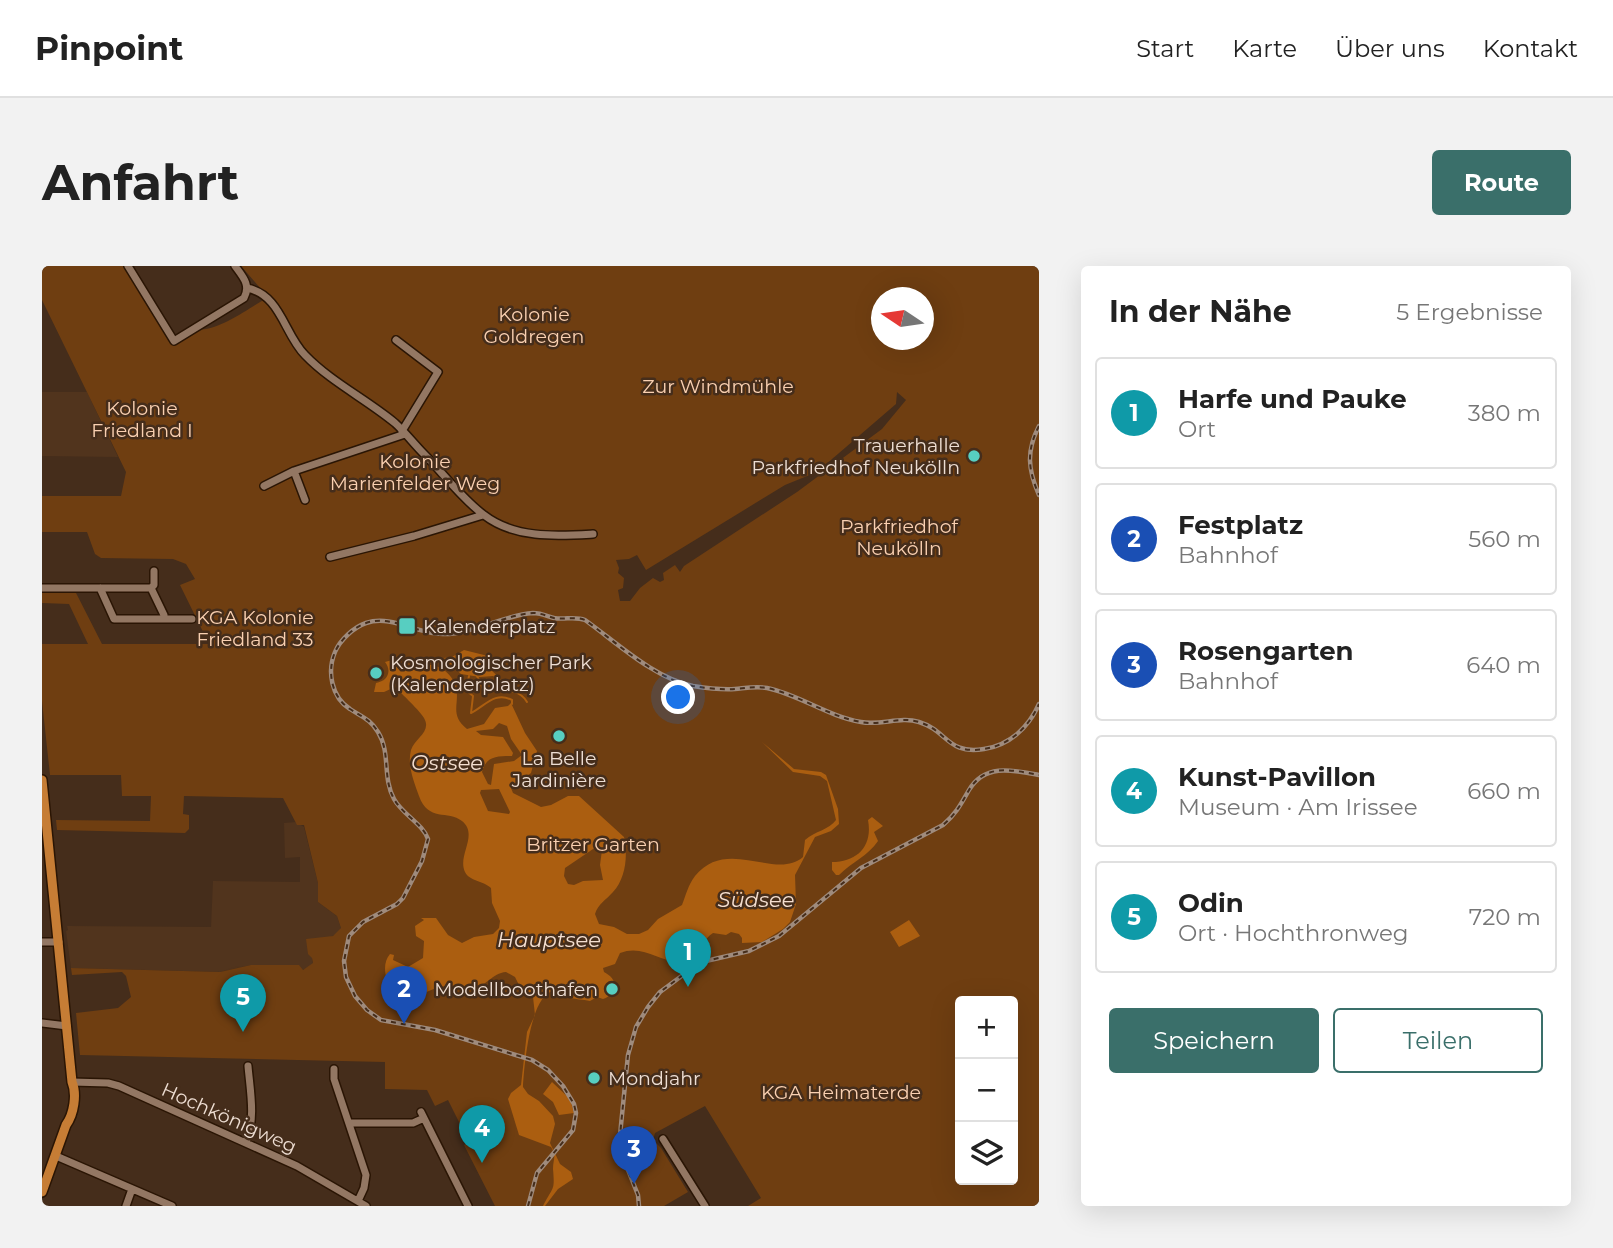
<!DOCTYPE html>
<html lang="de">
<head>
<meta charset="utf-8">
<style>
  body { margin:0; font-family:Montserrat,sans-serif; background:#f2f2f2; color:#222 }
  .controls { position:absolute; right:21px; bottom:21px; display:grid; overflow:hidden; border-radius:7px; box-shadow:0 7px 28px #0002 }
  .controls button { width:63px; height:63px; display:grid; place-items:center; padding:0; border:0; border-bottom:2px solid #e0e0e0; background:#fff; color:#222; font:35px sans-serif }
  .compass { position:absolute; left:829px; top:21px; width:63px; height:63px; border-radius:50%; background:#fff; box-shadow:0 7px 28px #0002; rotate:283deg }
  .you { position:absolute; left:637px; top:432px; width:24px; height:24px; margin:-18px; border:5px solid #fff; border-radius:50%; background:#1a73e8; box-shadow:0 0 0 10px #1a73e833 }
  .badge { display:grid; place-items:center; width:46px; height:46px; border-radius:50%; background:#3a6f6a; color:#fff; font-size:23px; font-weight:700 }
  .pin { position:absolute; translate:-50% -58px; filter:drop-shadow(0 2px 4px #0008) }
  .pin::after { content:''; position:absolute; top:37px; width:24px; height:21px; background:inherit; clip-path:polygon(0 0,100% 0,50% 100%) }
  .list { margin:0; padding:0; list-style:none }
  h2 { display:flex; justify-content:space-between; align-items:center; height:91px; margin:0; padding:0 28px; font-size:30px }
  h2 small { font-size:23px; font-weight:400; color:#767676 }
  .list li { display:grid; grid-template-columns:46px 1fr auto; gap:21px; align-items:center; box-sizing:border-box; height:112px; margin:0 14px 14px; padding:0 14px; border:2px solid #e0e0e0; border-radius:7px }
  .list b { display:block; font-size:26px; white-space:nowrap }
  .list p { margin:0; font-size:23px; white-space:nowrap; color:#767676 }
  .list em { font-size:23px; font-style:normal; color:#767676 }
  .actions { display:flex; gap:14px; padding:21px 28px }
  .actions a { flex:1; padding:16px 0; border:2px solid #3a6f6a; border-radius:7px; text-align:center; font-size:24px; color:#3a6f6a }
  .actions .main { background:#3a6f6a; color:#fff }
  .icon { flex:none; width:38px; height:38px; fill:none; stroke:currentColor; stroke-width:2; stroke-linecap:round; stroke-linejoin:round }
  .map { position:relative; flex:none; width:997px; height:940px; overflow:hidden; border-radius:7px }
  header { display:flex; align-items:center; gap:42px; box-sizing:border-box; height:98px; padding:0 35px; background:#fff; border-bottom:2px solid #e0e0e0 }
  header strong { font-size:33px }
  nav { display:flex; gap:38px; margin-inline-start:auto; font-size:24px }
  .intro { display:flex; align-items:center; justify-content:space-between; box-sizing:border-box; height:168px; padding:0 42px }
  h1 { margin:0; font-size:49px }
  .button { padding:18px 32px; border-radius:7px; background:#3a6f6a; color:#fff; font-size:24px; font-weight:700 }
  main { display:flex; gap:42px; padding:0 42px }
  aside { flex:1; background:#fff; border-radius:7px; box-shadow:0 7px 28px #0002 }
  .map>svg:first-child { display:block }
  .built { fill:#51341d }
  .green { fill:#6f3e11; fill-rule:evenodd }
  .water { fill:#ab5e10; fill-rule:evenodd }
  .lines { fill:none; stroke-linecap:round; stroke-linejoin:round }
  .stream { stroke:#ab5e10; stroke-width:2 }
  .minor-casing { stroke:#2a1504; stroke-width:10 }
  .major-casing { stroke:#2a1504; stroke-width:12 }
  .minor { stroke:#937763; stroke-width:7 }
  .major { stroke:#c67d35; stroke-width:9 }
  .rail-casing { stroke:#9f8b7d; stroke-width:4.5 }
  .rail { stroke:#452d1b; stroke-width:2; stroke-dasharray:5; stroke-linecap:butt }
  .poi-dot { fill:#57cec1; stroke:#452d1b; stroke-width:2.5 }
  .labels { text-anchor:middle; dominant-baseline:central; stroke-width:5; stroke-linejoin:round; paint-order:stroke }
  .park-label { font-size:19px; fill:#fad0b1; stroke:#452d1b }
  .poi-label { font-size:19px; fill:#eeded3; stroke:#452d1b; text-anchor:start }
  .street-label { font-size:19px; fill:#eeded3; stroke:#452d1b }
  .water-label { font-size:21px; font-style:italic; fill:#f5dfd0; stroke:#452d1b }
</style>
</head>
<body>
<header>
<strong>Pinpoint</strong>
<nav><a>Start</a><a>Karte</a><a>Über uns</a><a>Kontakt</a></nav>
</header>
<div class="intro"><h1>Anfahrt</h1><a class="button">Route</a></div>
<main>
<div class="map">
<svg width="997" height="940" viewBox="0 0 997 940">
  <rect width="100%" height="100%" fill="#452d1b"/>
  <path class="built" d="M 0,126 L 45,126 L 76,191 L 0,190 Z
    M 254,556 L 262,561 L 276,617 L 276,636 L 295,650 L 299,662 L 295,668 L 288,671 L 270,692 L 271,698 L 266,702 L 260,704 L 258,701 L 209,699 L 178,706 L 29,702 L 24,665 L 26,664 L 25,660 L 169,661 L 171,615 L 258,616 L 258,591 L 243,592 L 242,557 Z"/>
  <path class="green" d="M 0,0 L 84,0 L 131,77 L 155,63 C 172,68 211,40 226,31 L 199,0 L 997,0 L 997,940 L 706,940 L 719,932 L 663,840 L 613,867 L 611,874 L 619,882 L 646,926 L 622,940 L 453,940 L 422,879 L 427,876 L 406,834 L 393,840 L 385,824 L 343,823 L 343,796 L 38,789 L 34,747 L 76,742 L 89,731 L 84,710 L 80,706 L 30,709 L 29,702 L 178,706 L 209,699 L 257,699 L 261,704 L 271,697 L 270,692 L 266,688 L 264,673 L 291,670 L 299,662 L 295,650 L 276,636 L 276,617 L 262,559 L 255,559 L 241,532 L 142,530 L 141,548 L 147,549 L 147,563 L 143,567 L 15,564 L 14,554 L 108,555 L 109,530 L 80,530 L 79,509 L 8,509 L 0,435 L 0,378 L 46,378 L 27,338 L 0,337 L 0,325 L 33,325 L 60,378 L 167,378 L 138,319 L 153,313 L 144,298 L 131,293 L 59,292 L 53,288 L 45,266 L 0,266 L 0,230 L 79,230 L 84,206 L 0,34 ZM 839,32 L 881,32 L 881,74 L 839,74 ZM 855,126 L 864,134 L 840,163 L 755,226 L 642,300 L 638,306 L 633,299 L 621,307 L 622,314 L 618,316 L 611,312 L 598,322 L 588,335 L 578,335 L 576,324 L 581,322 L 582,312 L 576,307 L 577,302 L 574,294 L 587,293 L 595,289 L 604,304 L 743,219 L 775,206 L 854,138 ZM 918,735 L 971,735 L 971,914 L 918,914 Z"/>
  <path class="water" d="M 422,384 L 446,390 L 449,404 L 463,417 L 451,410 L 438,411 L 419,408 L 402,392 L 410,391 Z
    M 350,394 L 358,404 C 367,403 377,399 386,399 C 397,398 412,409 414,422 C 418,438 407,448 425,463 L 442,458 L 453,442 L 466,440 L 469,437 L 483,467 L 495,485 L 489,507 L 469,522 L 471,527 L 499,541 L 509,539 L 526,530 L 537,530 L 582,571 C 586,589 584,612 571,626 C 564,634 556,638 553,648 L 557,658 L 572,661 L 585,668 L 597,668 L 606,664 L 616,653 L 640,639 C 644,629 646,619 653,610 C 685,570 734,615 761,591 L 763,574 C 773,565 787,564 794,554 L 785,515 L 778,510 L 751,506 L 720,476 L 752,503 L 779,506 L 784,509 L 796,543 L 797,558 L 789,565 L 773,571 L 753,609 L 754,638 L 748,656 L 741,663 L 720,676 L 700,677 L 700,672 L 697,668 L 689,666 L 684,669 L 671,667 C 661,673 659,686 649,692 C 624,705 606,676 578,687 L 573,698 L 561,702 L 562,706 C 576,713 577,727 561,733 L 555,731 L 548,735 C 541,733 533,734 527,731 C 521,728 518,724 512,725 C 488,727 482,802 481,821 L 486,828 L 497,835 L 511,850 L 513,858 L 508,877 L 518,898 L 529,906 L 531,913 L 516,923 L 503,940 L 501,940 C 511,920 513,926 511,903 C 511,893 515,890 509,881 L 477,869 L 466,833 L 469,827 L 479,819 L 485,766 L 493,749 L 491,731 L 478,721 L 473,711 L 464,706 C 450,707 444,721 430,723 C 421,725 412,719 403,720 C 385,722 360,746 345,714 C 342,705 342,695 348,688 L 352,689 L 351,694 L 366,701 L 381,692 L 382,675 L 374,670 L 373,660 L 382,654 L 379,652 L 394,652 L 406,669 L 420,677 L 432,671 L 451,668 L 457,662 L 458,655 L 450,637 L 449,622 C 442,615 427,615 423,606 C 415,589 437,569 420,555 C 406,544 386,556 377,530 C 372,516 365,499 369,484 C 373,472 390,466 382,452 C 379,446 359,427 353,421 L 342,426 L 332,426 L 334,417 C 346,415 350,405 343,396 ZM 457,457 L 465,460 L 469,473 L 480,489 L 472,495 L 452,498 L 449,519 L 446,518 L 440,506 C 444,490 455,490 470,490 L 471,487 L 461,471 L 439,469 L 434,465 L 451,463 ZM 457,523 L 468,546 L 467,548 L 446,545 L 438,527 L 439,524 ZM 554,581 L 558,581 L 560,584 L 558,599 L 561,614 L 541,615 L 532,619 L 526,618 L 522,610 L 523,602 Z
    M 830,551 L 841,560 L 832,566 L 836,575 C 826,590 810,596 797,609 L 794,609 L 790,604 L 790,596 C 815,596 831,580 826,554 Z
    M 867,654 L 878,670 L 857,681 L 848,666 Z
    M 510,816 L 528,833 L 532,847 L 517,849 L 511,836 L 501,828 Z"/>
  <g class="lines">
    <path class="stream" d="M 427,410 L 426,415 L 420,421 L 431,430 L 429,447 C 443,440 453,425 470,434 L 470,438
      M 435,410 L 441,423 C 456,426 476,420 485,436
      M 463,417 L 469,425"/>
    <defs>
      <path id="minor" d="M 86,0 L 132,75 L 202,32 C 209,19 201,11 193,0
        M 205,22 C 239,29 242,68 263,89 C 289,116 324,133 353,157 C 363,166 372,178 382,188 C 401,207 421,234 442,249 C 473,273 515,270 551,268
        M 354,74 L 396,106 L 360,165
        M 252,205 L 263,234
        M 222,220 L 252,205 L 363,168
        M 288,291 L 372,270 L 441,249
        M 0,322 L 109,322 L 122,349 L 122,353 L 72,353 L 58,322
        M 109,322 L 112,319 L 112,305
        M 122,353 L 150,353
        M 0,676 L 17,676
        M 0,757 L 25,760
        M 292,803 L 292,813 L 324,909 L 322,922 L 316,935
        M 30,816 L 66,817 L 77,820 L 255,900 L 324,940
        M 379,846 L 426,940
        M 307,857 L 371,857 L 382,852
        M 621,873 L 663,940
        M 204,876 C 214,853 208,824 206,800
        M 14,890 L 130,940
        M 84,940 L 90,923"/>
      <path id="major" d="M 0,514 L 30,816 C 35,828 32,848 24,859 L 0,926"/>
    </defs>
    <use href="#minor" class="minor-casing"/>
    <use href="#major" class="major-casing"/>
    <use href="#minor" class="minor"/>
    <use href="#major" class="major"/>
    <defs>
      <path id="rail" d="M 997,160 C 984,185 986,204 997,229
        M 486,940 L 495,907 L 531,864 L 534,847 L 532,838 L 521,820 L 506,804 L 490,794 L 393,764 L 339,754 L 325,744 L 313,730 L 304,711 L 302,695 L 307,670 L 321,656 L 355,638 L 361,632 L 380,595 L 386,573 C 381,558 360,548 352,533 C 340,511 349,487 336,466 C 328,453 320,451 308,443 C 289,431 285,405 293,386 C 298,374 312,361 324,357 C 350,348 376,369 402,368 C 432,368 461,349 491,347 C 499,347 505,350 512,352 C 522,354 533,350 543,354 C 574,376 613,413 651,420 C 664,422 680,424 693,423 C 704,422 714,420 725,422 C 758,429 785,450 819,456 C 839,460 858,450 877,456 C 906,465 905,489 942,483 C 968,479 987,461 997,438
        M 597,940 L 596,929 L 578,884 L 578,869 L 586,789 L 594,761 L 606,741 L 618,726 L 649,703 L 664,695 L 707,685 L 737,670 L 819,602 L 901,559 C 914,548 919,538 927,524 C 943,497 971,504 997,509"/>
    </defs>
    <use href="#rail" class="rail-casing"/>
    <use href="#rail" class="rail"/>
  </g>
  <g class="poi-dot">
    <circle cx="932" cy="190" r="7"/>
    <rect x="356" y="351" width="18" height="18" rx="3.5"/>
    <circle cx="334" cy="407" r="7"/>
    <circle cx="517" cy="470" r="7"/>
    <circle cx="570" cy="723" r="7"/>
    <circle cx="552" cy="812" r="7"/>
  </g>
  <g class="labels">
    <g class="park-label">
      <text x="492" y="48">Kolonie<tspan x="492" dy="22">Goldregen</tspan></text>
      <text x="676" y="120">Zur Windmühle</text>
      <text x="100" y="142">Kolonie<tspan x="100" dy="22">Friedland I</tspan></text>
      <text x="373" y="195">Kolonie<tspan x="373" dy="22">Marienfelder Weg</tspan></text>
      <text x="857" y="260">Parkfriedhof<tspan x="857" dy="22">Neukölln</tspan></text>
      <text x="213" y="351">KGA Kolonie<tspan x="213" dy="22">Friedland 33</tspan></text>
      <text x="551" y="578">Britzer Garten</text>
      <text x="799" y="826">KGA Heimaterde</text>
    </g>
    <g class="poi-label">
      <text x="918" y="179" text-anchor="end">Trauerhalle<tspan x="918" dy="22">Parkfriedhof Neukölln</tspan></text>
      <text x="381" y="360">Kalenderplatz</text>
      <text x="348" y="396">Kosmologischer Park<tspan x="348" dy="22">(Kalenderplatz)</tspan></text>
      <text x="517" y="492" text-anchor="middle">La Belle<tspan x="517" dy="22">Jardinière</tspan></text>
      <text x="556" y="723" text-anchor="end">Modellboothafen</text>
      <text x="566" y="812">Mondjahr</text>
    </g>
    <g class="street-label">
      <text transform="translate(187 852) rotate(24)">Hochkönigweg</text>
    </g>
    <g class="water-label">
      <text x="405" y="496">Ostsee</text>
      <text x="714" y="633">Südsee</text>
      <text x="507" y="673">Hauptsee</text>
    </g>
  </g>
</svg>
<div class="controls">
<button>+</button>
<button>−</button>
<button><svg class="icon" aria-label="layers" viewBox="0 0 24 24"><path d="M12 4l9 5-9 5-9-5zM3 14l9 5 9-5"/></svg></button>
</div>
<svg class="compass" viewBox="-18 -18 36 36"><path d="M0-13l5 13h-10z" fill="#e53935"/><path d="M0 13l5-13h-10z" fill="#767676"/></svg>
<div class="you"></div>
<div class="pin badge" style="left:646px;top:721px;background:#0f9aa8">1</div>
<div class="pin badge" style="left:362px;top:758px;background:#1a4fb4">2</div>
<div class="pin badge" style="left:592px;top:918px;background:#1a4fb4">3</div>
<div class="pin badge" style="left:440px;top:897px;background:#0f9aa8">4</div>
<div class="pin badge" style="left:201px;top:766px;background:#0f9aa8">5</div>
</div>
<aside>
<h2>In der Nähe<small>5 Ergebnisse</small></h2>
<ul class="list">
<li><span class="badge" style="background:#0f9aa8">1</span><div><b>Harfe und Pauke</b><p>Ort</p></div><em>380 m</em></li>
<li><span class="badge" style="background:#1a4fb4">2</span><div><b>Festplatz</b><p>Bahnhof</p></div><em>560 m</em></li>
<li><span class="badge" style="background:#1a4fb4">3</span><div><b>Rosengarten</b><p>Bahnhof</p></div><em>640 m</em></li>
<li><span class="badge" style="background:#0f9aa8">4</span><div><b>Kunst-Pavillon</b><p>Museum · Am Irissee</p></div><em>660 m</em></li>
<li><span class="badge" style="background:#0f9aa8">5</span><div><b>Odin</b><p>Ort · Hochthronweg</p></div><em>720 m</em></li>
</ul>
<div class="actions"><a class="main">Speichern</a><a>Teilen</a></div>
</aside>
</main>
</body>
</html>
